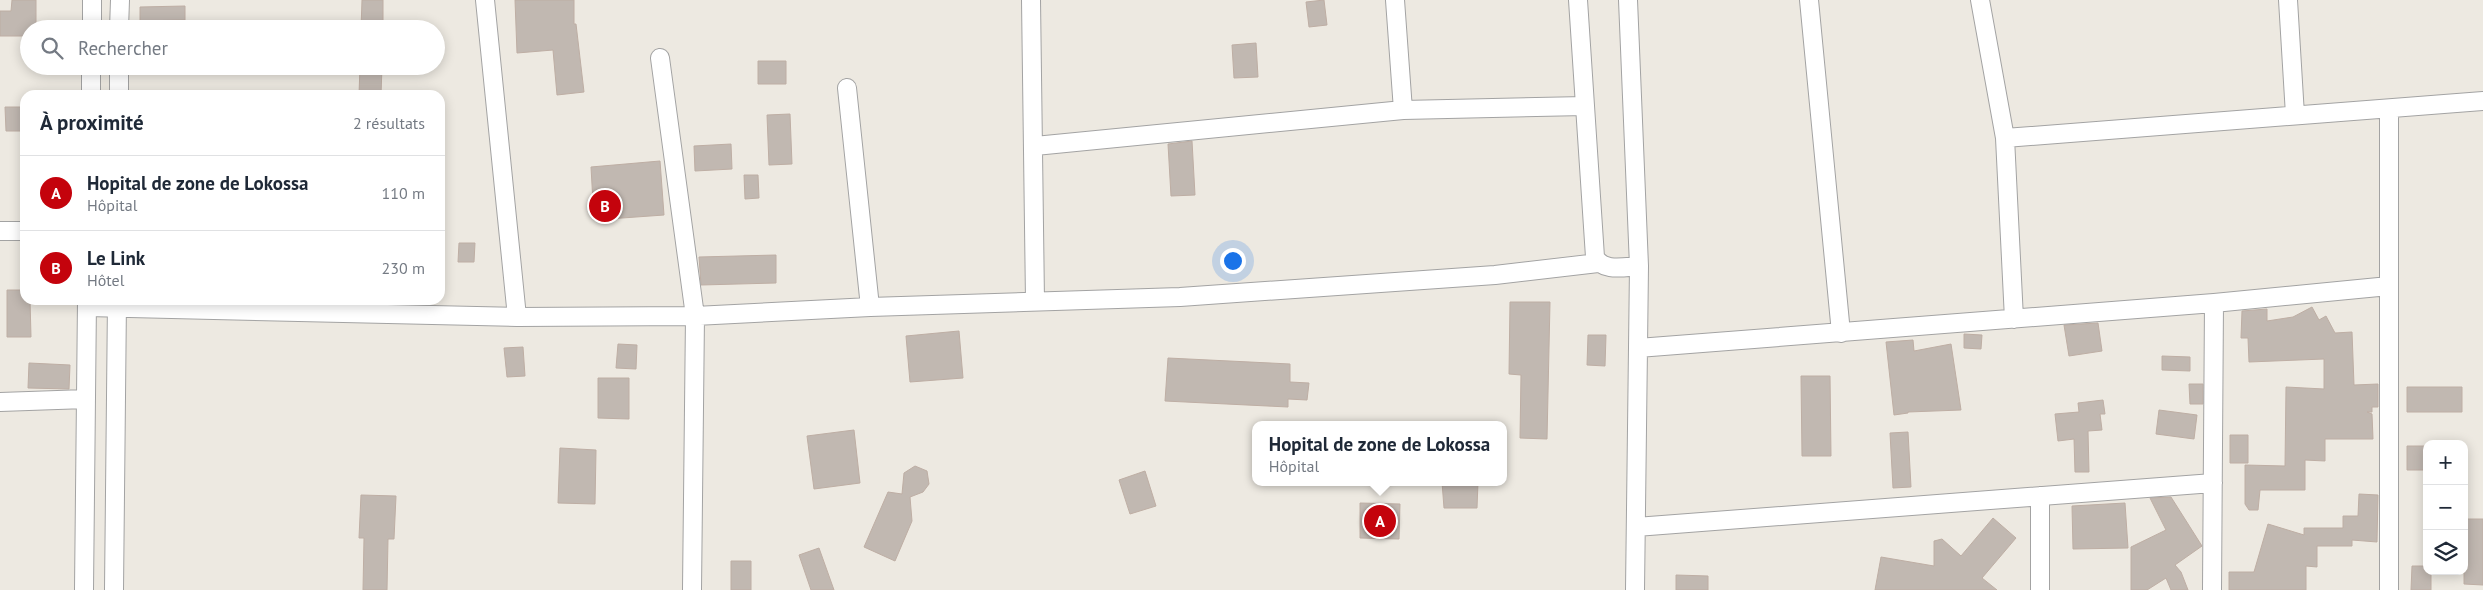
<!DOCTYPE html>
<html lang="fr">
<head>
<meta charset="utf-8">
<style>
  body { margin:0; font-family:"PT Sans",sans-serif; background:#f6f6f7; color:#1f2937 }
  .controls { position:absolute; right:15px; bottom:15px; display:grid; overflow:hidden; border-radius:10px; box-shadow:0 2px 12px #0003 }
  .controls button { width:45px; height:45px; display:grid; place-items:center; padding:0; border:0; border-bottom:1px solid #e0e1e3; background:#fff; color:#1f2937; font:25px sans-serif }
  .you { position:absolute; left:1232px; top:260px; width:18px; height:18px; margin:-12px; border:4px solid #fff; border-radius:50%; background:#1a73e8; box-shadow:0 0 0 8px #1a73e833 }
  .badge { display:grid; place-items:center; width:32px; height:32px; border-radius:50%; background:#c4030c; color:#fff; font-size:16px; font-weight:700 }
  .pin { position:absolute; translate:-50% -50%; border:2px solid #fff; box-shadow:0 1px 5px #0006 }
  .popup { position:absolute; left:1252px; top:421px; width:255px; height:65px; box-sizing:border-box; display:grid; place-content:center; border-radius:10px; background:#fff; filter:drop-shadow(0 1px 4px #0005); font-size:16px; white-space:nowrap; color:#747a83 }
  .popup b { font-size:19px; color:#1f2937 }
  .popup::after { content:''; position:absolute; left:50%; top:100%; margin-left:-10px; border:10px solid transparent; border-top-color:#fff }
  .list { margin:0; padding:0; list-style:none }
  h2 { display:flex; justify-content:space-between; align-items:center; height:65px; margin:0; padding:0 20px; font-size:21px }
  h2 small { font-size:16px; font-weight:400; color:#747a83 }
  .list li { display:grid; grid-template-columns:32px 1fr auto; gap:15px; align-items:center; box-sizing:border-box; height:75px; padding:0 20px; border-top:1px solid #e0e1e3 }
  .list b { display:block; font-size:19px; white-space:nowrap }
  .list p { margin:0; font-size:16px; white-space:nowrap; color:#747a83 }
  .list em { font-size:16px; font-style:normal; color:#747a83 }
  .icon { flex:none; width:28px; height:28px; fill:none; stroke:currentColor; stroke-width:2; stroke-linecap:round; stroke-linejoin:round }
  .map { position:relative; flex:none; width:2483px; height:590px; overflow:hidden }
  .search { position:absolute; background:#fff; box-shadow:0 2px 12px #0003; left:20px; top:20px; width:425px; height:55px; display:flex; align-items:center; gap:12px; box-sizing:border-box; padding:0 18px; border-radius:28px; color:#747a83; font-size:19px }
  .panel { position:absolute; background:#fff; box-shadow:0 2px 12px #0003; left:20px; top:90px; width:425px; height:215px; border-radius:15px }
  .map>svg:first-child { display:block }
  .building { fill:#c1b8b1; stroke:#beaea4 }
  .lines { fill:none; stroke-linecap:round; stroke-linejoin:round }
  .minor-casing { stroke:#a3a3a3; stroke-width:20 }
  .minor { stroke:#fff; stroke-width:18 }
</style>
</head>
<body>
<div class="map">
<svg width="2483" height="590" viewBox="0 0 2483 590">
  <rect width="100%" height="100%" fill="#ede9e1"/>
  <path class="building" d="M 12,0 L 36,0 L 36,29 L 29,29 L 29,36 L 0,36 L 0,11 L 11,11 Z
    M 362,0 L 383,0 L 383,29 L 361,29 Z
    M 515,0 L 574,0 L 574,24 L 576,24 L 584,92 L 557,95 L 553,50 L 517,53 Z
    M 1324,0 L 1327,25 L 1309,27 L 1306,2 Z
    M 185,6 L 185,20 L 140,21 L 140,7 Z
    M 1256,43 L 1258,77 L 1234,78 L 1232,45 Z
    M 758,61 L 786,61 L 786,84 L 758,84 Z
    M 360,66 L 382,66 L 381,95 L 359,95 Z
    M 5,107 L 25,107 L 25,131 L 6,131 Z
    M 790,114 L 792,164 L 769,165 L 767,115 Z
    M 1192,141 L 1195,195 L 1171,196 L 1168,144 Z
    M 731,144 L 732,169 L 695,171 L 694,146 Z
    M 660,161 L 664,215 L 594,220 L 591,167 Z
    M 744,175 L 758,175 L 759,198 L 745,199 Z
    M 459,243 L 475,243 L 474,262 L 458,262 Z
    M 776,255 L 776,283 L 701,285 L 699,257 Z
    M 7,290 L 25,290 L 25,300 L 30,300 L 31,337 L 7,337 Z
    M 1510,302 L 1550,302 L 1547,439 L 1520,438 L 1521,375 L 1509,374 Z
    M 2312,307 L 2319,320 L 2326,316 L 2335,333 L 2352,332 L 2354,385 L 2378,384 L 2378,407 L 2372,407 L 2372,412 L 2367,412 L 2372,414 L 2373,439 L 2325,439 L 2325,461 L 2305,460 L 2305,490 L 2260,490 L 2258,510 L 2249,510 L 2245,504 L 2245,465 L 2285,466 L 2286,387 L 2324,389 L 2324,359 L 2249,362 L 2248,338 L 2241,338 L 2242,311 L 2267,309 L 2267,321 L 2293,317 Z
    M 2098,323 L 2102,351 L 2069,356 L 2064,325 Z
    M 959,331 L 963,378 L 910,382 L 906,336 Z
    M 1964,334 L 1982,335 L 1981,349 L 1964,348 Z
    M 1588,335 L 1606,335 L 1605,366 L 1587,365 Z
    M 1913,340 L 1914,351 L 1951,344 L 1961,410 L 1908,412 L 1908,413 L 1894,415 L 1886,342 Z
    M 618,344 L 637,345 L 636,369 L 616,368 Z
    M 523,347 L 525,376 L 507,377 L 504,348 Z
    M 2162,356 L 2190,357 L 2190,371 L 2162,370 Z
    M 1168,358 L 1290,364 L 1290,382 L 1309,383 L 1307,400 L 1288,399 L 1288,407 L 1165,401 Z
    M 29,363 L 70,365 L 69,389 L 28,388 Z
    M 1801,376 L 1830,376 L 1831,456 L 1802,456 Z
    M 598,378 L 629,378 L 629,419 L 598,418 Z
    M 2189,384 L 2203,384 L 2203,404 L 2190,404 Z
    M 2407,387 L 2462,387 L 2462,412 L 2407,412 Z
    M 2103,400 L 2105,414 L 2100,414 L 2102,430 L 2088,431 L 2089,472 L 2075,472 L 2074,439 L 2058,441 L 2055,414 L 2079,412 L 2078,403 Z
    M 2159,410 L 2197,415 L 2194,439 L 2156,434 Z
    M 854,430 L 860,483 L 814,489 L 807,436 Z
    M 1908,432 L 1911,487 L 1893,488 L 1890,433 Z
    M 2230,435 L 2248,435 L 2248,463 L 2230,463 Z
    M 2407,446 L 2427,446 L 2427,470 L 2407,470 Z
    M 560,448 L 596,450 L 595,504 L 558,503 Z
    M 915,466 L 927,471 L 929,484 L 923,492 L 910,497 L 912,521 L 895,561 L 864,547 L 888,492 L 902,494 L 904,473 Z
    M 1145,471 L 1156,506 L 1130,514 L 1119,480 Z
    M 1442,482 L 1478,482 L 1477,508 L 1444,508 Z
    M 2359,494 L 2378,495 L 2377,542 L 2352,540 L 2352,546 L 2317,546 L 2317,567 L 2306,566 L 2306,590 L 2229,590 L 2229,572 L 2254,572 L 2268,524 L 2304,535 L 2304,528 L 2343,528 L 2343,516 L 2358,516 Z
    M 361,495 L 396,496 L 394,539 L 388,539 L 387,590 L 363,590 L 364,538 L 359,538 Z
    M 2171,497 L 2202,546 L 2175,565 L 2181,572 L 2188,590 L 2171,590 L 2166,578 L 2147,590 L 2131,590 L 2131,547 L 2166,530 L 2150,498 Z
    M 1360,503 L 1400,504 L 1399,539 L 1360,538 Z
    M 2125,503 L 2128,548 L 2073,549 L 2072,506 Z
    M 1993,518 L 2016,538 L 1982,578 L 1997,590 L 1875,590 L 1881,557 L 1934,566 L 1934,541 L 1942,539 L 1961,556 Z
    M 2464,519 L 2483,519 L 2483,585 L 2464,584 Z
    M 819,548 L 834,590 L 811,590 L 799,555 Z
    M 731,561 L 751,561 L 751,590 L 731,590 Z
    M 2412,566 L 2427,566 L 2427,571 L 2431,571 L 2431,590 L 2411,590 Z
    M 1676,575 L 1708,576 L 1708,590 L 1676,590 Z"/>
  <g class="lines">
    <defs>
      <path id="minor" d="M 485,0 L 517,317
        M 1031,0 L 1035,301
        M 1395,0 L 1403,110
        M 1578,0 L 1595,257 C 1603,272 1623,267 1639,266
        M 1628,0 L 1639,266 L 1635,590
        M 1809,0 L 1841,333
        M 1980,0 L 2005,138 L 2014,319
        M 2288,0 L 2295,115
        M 92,29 L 92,0
        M 119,29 L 120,0
        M 660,58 L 695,316 L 692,590
        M 847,88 L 870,307
        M 91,95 L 91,66
        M 119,95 L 119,66
        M 2389,110 L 2389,590
        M 2005,138 L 2483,101
        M 1035,146 L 1403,110 L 1585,106
        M 0,231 L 25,231
        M 87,307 L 517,317 L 695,316 L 870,307 L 1180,297 L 1495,275 L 1598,263
        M 1638,348 L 2214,303 L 2389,286
        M 0,402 L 86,399
        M 1636,527 L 2213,483
        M 84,590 L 87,300
        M 114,590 L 117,300
        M 2040,590 L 2040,496
        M 2212,590 L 2214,303"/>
    </defs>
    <use href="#minor" class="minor-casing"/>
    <use href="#minor" class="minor"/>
  </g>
</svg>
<div class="controls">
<button>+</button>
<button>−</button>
<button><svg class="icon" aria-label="layers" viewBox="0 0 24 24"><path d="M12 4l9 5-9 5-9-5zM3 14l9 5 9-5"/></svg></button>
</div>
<div class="you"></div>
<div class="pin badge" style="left:1380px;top:521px">A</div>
<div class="popup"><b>Hopital de zone de Lokossa</b>Hôpital</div>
<div class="pin badge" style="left:605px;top:206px">B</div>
<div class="search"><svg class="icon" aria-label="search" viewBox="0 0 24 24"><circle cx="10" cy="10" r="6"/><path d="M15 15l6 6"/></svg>Rechercher</div>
<section class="panel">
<h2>À proximité<small>2 résultats</small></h2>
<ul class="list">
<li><span class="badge">A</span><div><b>Hopital de zone de Lokossa</b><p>Hôpital</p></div><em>110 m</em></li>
<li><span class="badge">B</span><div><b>Le Link</b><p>Hôtel</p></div><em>230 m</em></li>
</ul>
</section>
</div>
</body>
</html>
